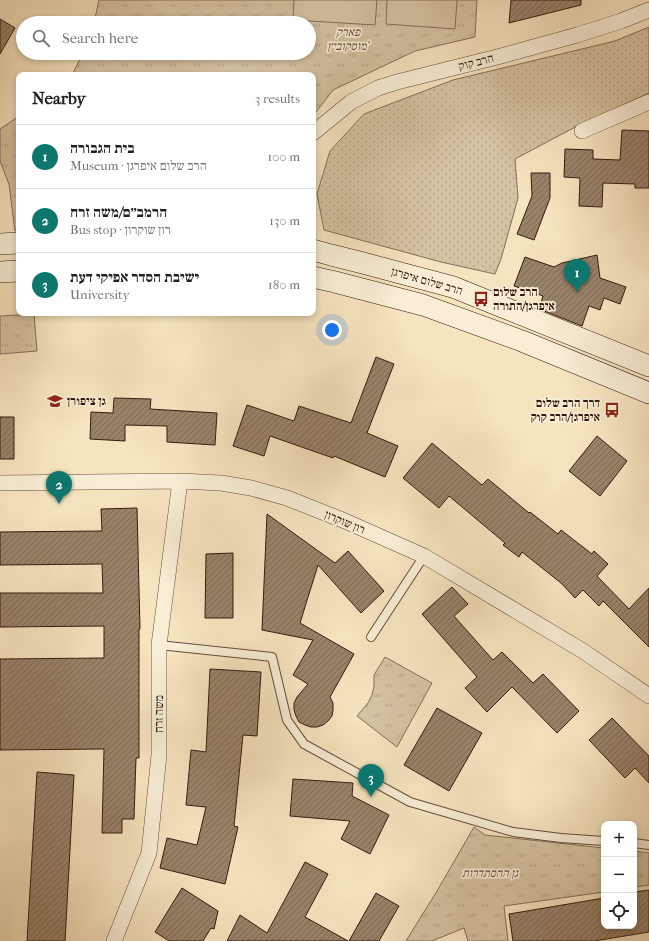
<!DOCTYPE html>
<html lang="en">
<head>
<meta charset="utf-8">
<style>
  body { margin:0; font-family:"IM FELL French Canon","Frank Ruhl Libre",serif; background:#f2f2f2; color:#222 }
  .controls { position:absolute; right:12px; bottom:12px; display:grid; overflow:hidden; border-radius:8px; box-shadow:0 2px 6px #0003 }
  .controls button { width:36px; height:36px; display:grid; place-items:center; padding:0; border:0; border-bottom:1px solid #e0e0e0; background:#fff; color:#222; font:20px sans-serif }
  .you { position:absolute; left:332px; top:330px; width:14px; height:14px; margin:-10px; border:3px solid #fff; border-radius:50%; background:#1a73e8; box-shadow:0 0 0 6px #1a73e833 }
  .badge { display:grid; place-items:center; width:26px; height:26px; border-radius:50%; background:#0f766e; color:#fff; font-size:13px; font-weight:700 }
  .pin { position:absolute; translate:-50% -33px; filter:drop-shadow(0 1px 2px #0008) }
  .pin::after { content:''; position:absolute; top:21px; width:14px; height:12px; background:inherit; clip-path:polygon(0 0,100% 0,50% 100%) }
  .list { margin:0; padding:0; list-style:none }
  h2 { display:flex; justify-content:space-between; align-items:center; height:52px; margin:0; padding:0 16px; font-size:17px }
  h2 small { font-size:13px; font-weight:400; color:#767676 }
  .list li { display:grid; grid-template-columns:26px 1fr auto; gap:12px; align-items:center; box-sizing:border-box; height:64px; padding:0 16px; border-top:1px solid #e0e0e0 }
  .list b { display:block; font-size:15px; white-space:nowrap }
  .list p { margin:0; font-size:13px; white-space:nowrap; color:#767676 }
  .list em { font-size:13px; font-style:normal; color:#767676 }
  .icon { flex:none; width:22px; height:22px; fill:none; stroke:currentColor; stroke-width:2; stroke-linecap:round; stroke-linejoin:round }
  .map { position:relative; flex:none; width:649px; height:941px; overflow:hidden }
  .search { position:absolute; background:#fff; box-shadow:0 2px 6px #0003; left:16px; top:16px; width:300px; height:44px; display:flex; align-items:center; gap:10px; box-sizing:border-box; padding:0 14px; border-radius:22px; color:#767676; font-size:15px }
  .panel { position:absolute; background:#fff; box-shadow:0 2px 6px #0003; left:16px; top:72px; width:300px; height:244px; border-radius:8px }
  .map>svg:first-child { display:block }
  .grass { fill:url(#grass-dots); stroke:#846e58 }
  .park { fill:url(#park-tufts); stroke:#846e58 }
  .pitch { fill:#d5c2a1; stroke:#846e58 }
  .building { fill:url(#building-hatch); stroke:#331a0e }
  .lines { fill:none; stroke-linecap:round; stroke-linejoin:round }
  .lane-casing { stroke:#644c3a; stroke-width:10 }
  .street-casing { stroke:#644c3a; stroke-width:16 }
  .secondary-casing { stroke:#331a0e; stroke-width:22 }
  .lane { stroke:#f9edd5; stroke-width:8 }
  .street { stroke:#f9edd5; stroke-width:15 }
  .secondary { stroke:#f9edd5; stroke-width:21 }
  .labels { text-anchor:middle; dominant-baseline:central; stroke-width:3.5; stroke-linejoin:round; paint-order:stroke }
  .park-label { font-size:12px; font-style:italic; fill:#644c3a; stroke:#f9edd5 }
  .street-label { font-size:12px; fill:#331a0e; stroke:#f9edd5 }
  .poi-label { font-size:12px; font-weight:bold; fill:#331a0e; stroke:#f9edd5; text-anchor:start }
</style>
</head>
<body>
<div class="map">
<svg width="649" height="941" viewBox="0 0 649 941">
  <defs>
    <pattern id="grass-dots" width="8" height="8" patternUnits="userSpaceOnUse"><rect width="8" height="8" fill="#d5c2a1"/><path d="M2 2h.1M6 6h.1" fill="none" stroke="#b7a689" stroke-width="1.8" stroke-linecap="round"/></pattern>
    <pattern id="park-tufts" width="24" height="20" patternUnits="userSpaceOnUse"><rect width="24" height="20" fill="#d5c2a1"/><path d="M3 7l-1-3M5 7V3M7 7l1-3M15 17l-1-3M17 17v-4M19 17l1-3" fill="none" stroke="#b7a689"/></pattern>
    <pattern id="building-hatch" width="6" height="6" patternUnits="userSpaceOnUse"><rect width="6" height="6" fill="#98836a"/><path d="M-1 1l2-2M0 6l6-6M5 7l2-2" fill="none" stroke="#7d6a56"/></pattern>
  </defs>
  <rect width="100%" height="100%" fill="#f6e4bf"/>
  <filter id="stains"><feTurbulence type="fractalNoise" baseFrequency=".005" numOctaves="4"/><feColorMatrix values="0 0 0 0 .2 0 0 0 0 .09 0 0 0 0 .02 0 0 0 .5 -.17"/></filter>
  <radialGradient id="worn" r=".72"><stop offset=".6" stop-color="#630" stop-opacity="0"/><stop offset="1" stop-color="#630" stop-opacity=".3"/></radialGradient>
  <path class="grass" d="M 649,27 L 649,93 L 579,125 L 515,159 L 518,198 L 501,259 L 495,274 L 441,262 L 324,230 L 317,194 L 330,151 L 364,114 L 453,80 L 615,41 Z"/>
  <path class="park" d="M 99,0 L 477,0 L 475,37 L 415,51 L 333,90 L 313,116 L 313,75 L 72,75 L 83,53 L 309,53 L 309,23 L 94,23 Z
    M 19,116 L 19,230 L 15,231 L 9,184 L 0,161 L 0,129 Z
    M 34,314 L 37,351 L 0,354 L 0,316 Z
    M 385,657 L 432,683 L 397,747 L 357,716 L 368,703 L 372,695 L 374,686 L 374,675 Z
    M 474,827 L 485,835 L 604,848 L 604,892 L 504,906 L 508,941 L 468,941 L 464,928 L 432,941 L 406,941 L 437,891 Z
    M 634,851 L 649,853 L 649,885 L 634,887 Z"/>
  <path class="pitch" d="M 294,0 L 377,0 L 375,25 L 293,20 Z
    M 387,0 L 457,0 L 455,29 L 386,24 Z"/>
  <path class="building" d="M 511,0 L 581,0 L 581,5 L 509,23 Z
    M 0,19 L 15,28 L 0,54 Z
    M 622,130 L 649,131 L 649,188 L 635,188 L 635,184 L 603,183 L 602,207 L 579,206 L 580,178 L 564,177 L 565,149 L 593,150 L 593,159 L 620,160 Z
    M 531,173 L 550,173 L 550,198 L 534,240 L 517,234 L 532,196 Z
    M 597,255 L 600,278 L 626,287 L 620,304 L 604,298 L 600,310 L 589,306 L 582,326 L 539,309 L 543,296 L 514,286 L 525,257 L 554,267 L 562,263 Z
    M 376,357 L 394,364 L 367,433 L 398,446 L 385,477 L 334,456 L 333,458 L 270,436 L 264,456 L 233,446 L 247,405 L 294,421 L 299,406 L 351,423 Z
    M 114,398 L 151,399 L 150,409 L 217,413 L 215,445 L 167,442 L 167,426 L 125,425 L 125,441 L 90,439 L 91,412 L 113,413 Z
    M 0,417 L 14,417 L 14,459 L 0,459 Z
    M 597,436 L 627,461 L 600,496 L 569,471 Z
    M 432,443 L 482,485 L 488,479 L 529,513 L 530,512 L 558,534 L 561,530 L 592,554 L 594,551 L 608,564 L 597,576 L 629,609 L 649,588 L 649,647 L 603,601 L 599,606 L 583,590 L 575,598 L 561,583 L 522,552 L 519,557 L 503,545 L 505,543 L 449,496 L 439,508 L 403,478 Z
    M 137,508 L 140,629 L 139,629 L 139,758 L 136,758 L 134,819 L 122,819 L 122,833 L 102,833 L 104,749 L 0,750 L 0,659 L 104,658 L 104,626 L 0,627 L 0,593 L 103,593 L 102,564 L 0,565 L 0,532 L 102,531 L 101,509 Z
    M 267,514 L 335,563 L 348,551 L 384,591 L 361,613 L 318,565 L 300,623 L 354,654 L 330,697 L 333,703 L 333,710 L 332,716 L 328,721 L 323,725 L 317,727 L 311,727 L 305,725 L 299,722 L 296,716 L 294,710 L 294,703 L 297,697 L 308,684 L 293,675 L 313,640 L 262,630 Z
    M 233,553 L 233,618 L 205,618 L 206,554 Z
    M 452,587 L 468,604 L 454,616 L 493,660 L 502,652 L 533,683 L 543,674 L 579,711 L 557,733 L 512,687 L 487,712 L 465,688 L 477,677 L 422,614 Z
    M 210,669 L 261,672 L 257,736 L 243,735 L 234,826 L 238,827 L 225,884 L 160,868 L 167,838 L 197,845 L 206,807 L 186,805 L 191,750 L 206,752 Z
    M 437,708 L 482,733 L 449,791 L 404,765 Z
    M 612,718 L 649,756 L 649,783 L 635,768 L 625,778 L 589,740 Z
    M 37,772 L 74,775 L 65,941 L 27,941 Z
    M 293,779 L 353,783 L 352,796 L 389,815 L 370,854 L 341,839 L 350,821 L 290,816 Z
    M 305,862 L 328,874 L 305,917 L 348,941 L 227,941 L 240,915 L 267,933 Z
    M 182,888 L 218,911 L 214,929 L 211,928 L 203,941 L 169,941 L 155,932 Z
    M 649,890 L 649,932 L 594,941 L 513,941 L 509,914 L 604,898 L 604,926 L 634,926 L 634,892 Z
    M 376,893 L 399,906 L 379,941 L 349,941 Z"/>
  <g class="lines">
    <defs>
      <path id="lane" d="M 371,637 L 424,556
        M 159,645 L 272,657 L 287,720 L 304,744 L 410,802 L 513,832 L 561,838 L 604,841
        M 634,843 L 649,845"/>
      <path id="street" d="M 582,131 L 649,102
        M 313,133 L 351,102 L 378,88 L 397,82 L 501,56 L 577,35 L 621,21 L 649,10
        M 0,483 L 180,481 L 221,483 L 251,488 L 287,498 L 345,521 L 424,556 L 583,651 L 649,696
        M 114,941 L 149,853 L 159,755 L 159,645 L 180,481"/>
      <path id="secondary" d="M 0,244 L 19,243
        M 313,250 L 331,255 L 363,263 L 453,287 L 505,308 L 649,366
        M 0,272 L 19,271
        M 313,277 L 335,282 L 423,305 L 522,341 L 649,393"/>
    </defs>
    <use href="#lane" class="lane-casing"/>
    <use href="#street" class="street-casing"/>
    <use href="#secondary" class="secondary-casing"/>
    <use href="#lane" class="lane"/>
    <use href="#street" class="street"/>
    <use href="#secondary" class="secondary"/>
  </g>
  <defs>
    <symbol id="bus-bare" viewBox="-9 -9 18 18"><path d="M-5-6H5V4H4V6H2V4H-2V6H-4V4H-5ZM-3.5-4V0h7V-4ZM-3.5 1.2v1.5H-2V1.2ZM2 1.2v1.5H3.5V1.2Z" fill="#8f2418" stroke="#f9edd5" stroke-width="2.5" paint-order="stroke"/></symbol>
    <symbol id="school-bare" viewBox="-9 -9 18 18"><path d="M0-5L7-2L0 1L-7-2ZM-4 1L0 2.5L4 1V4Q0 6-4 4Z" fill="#8f2418" stroke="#f9edd5" stroke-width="2.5" paint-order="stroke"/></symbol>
  </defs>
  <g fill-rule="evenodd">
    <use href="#bus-bare" x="470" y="288" width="22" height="22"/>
    <use href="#school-bare" x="44" y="390" width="22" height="22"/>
    <use href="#bus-bare" x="601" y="399" width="22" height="22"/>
  </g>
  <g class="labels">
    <g class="park-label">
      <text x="348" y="32">פארק<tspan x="348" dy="14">מוסקוביץ'</tspan></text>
      <text x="490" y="873">גן ההסתדרות</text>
    </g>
    <g class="street-label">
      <text transform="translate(476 62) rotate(-14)">הרב קוק</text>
      <text transform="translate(427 281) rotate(16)">הרב שלום איפרגן</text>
      <text transform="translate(345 522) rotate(23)">רון שוקרון</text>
      <text transform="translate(159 714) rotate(-90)">משה זרח</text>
    </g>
    <g class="poi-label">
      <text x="493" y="292">הרב שלום<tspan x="493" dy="14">איפרגן/התורה</tspan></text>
      <text x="67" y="401">גן ציפורן</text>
      <text x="600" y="403" text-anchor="end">דרך הרב שלום<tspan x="600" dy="14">איפרגן/הרב קוק</tspan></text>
    </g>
  </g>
  <rect width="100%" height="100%" filter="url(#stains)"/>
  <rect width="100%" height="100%" fill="url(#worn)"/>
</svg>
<div class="controls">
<button>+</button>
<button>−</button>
<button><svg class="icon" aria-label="locate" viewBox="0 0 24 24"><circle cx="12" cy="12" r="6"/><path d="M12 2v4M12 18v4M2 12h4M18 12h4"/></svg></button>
</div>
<div class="you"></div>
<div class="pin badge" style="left:577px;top:292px">1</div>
<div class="pin badge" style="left:59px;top:504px">2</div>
<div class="pin badge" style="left:371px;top:797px">3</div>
<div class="search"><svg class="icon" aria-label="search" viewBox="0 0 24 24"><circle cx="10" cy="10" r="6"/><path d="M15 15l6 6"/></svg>Search here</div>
<section class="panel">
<h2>Nearby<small>3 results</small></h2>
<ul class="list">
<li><span class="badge">1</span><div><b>בית הגבורה</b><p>Museum · הרב שלום איפרגן</p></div><em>100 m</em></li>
<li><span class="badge">2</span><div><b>הרמב״ם/משה זרח</b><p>Bus stop · רון שוקרון</p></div><em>130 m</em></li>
<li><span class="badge">3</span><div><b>ישיבת הסדר אפיקי דעת</b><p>University</p></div><em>180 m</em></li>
</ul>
</section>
</div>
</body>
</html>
